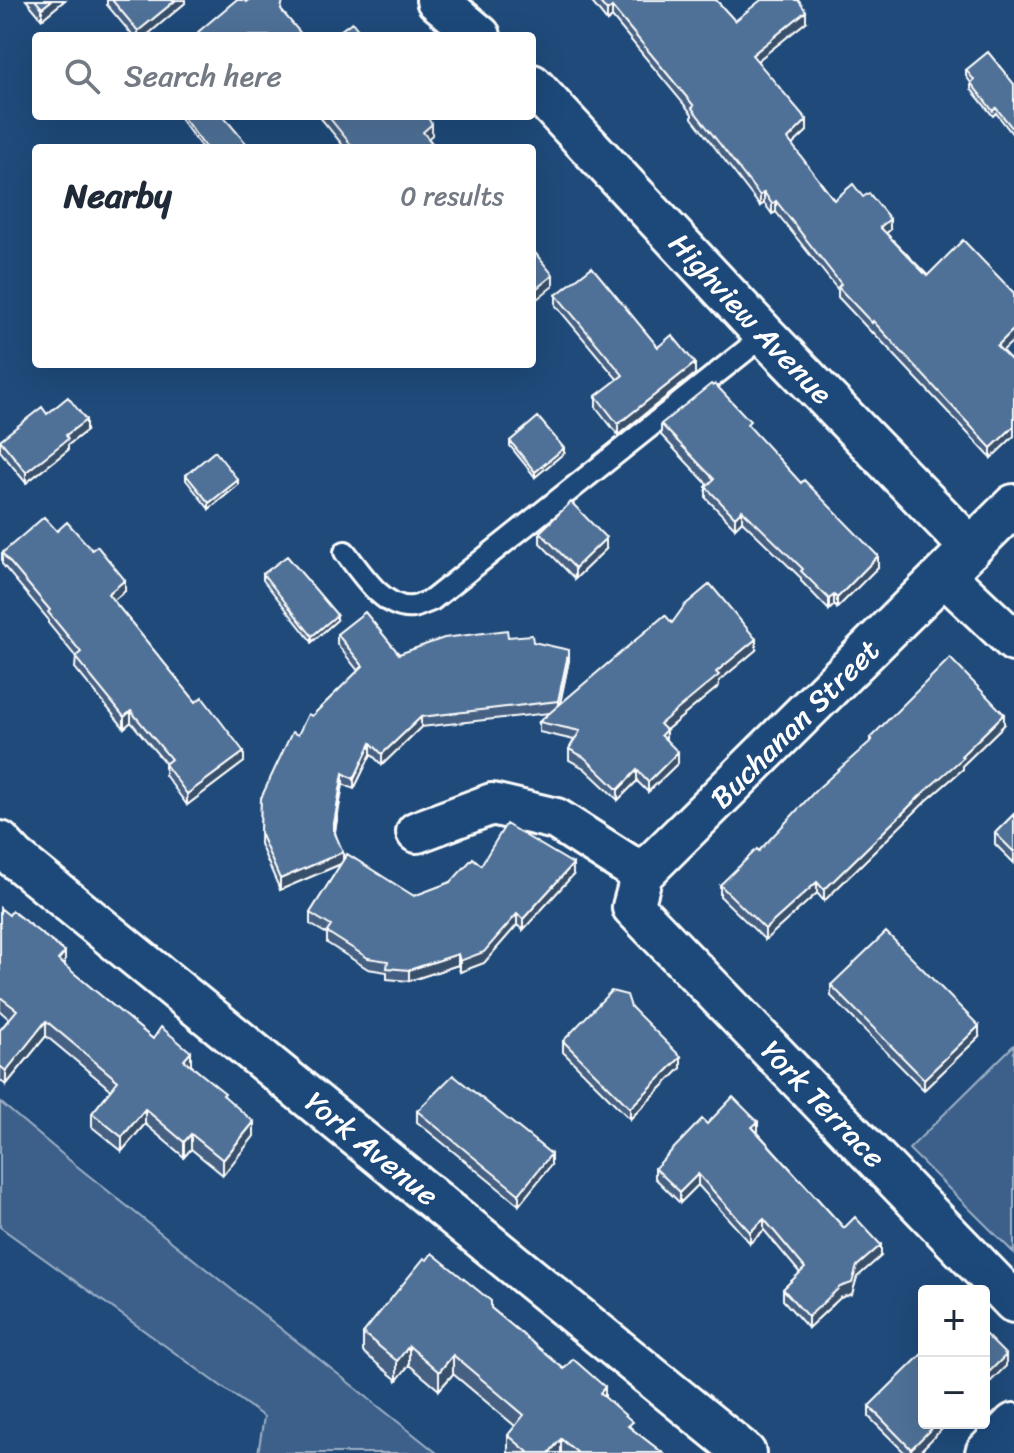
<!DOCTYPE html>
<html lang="en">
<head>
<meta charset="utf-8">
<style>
  body { margin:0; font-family:Sriracha,sans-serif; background:#f2f2f3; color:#1f2937 }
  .controls { position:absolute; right:24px; bottom:24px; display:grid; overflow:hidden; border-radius:8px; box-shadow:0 8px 32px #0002 }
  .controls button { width:72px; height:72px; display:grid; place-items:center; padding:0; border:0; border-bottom:2px solid #e0e1e3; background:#fff; color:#1f2937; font:40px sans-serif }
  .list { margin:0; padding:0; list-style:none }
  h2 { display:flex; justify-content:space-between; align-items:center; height:104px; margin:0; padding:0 32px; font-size:34px }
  h2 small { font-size:26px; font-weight:400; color:#747a83 }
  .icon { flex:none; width:44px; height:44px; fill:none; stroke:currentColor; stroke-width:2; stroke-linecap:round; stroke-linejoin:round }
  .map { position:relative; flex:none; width:1014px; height:1453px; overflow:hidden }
  .search { position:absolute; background:#fff; box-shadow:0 8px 32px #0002; left:32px; top:32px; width:504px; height:88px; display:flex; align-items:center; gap:20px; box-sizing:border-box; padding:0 28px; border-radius:8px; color:#747a83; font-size:30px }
  .panel { position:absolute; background:#fff; box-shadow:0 8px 32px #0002; left:32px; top:144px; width:504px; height:224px; border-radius:8px }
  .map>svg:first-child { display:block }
  .green { fill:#3c618b; stroke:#9eb0c5; stroke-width:2 }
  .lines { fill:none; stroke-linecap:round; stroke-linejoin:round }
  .service-casing { stroke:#fff; stroke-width:26 }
  .minor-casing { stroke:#fff; stroke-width:46 }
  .service { stroke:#1f4a7a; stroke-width:20 }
  .minor { stroke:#1f4a7a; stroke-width:40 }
  .wall { fill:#456182; stroke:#fff; stroke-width:2 }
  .shaded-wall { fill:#384f6a; stroke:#fff; stroke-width:2 }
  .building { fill:#507197; stroke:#fff; stroke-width:2 }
  .labels { text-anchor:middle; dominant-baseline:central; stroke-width:7; stroke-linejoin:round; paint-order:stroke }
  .street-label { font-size:30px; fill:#fff; stroke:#1f4a7a }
</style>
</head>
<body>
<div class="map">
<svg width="1014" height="1453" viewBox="0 0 1014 1453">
  <rect width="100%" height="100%" fill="#1f4a7a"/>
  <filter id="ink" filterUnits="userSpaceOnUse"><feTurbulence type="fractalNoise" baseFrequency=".0125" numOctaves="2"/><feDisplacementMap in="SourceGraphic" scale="16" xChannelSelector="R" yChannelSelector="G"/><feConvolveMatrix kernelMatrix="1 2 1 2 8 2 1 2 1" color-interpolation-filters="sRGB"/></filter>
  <g filter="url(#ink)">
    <path class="green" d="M 1014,1045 L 1014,1253 L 909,1149 Z
      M 0,1102 L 68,1159 L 437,1453 L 258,1453 L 264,1417 L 0,1227 Z"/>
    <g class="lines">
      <defs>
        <path id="service" d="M 345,552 C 360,571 384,611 413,607 C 419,606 426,602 432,600 L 765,335"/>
        <g id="minor">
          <path d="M 437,0 L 480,36"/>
          <path id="s1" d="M 532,85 L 765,335 L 971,548"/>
          <path id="s2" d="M 1014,505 L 642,874 L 633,907 L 1014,1302"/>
          <path d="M 945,576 L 1014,641"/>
          <path d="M 417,832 L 492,804 L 556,819 L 642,874"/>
          <path id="s3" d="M 0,842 L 15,858 L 745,1453"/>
          <path d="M 986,1453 L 1014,1424"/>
        </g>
      </defs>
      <use href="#service" class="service-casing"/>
      <use href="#minor" class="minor-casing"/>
      <use href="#service" class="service"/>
      <use href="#minor" class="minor"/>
    </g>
    <path class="wall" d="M 26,0 L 65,0 L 42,19 Z
      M 107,0 L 185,0 L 185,3 L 146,36 L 133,36 L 107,5 Z
      M 590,0 L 716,0 L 735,21 L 806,22 L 757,61 L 807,131 L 792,145 L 834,200 L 890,230 L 886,233 L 1014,363 L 1014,436 L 991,458 L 873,332 L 872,333 L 838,297 L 838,290 L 776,212 L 772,214 L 764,203 L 760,206 L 692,118 L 692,114 L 612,17 L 607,21 Z
      M 966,70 L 1014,84 L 1014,136 L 996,113 L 993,116 L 971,89 L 971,83 L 966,76 Z
      M 178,116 L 223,116 L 250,148 L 202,148 Z
      M 319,116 L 426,116 L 432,135 L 428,138 L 436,148 L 345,148 Z
      M 556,295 L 658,347 L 695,374 L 618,435 L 596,407 L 596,396 L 618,380 L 556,306 Z
      M 47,414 L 86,431 L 68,445 L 68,450 L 26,483 L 0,451 L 0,440 Z
      M 661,424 L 750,428 L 878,567 L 837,608 L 834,605 L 829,610 L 801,581 L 801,578 L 742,521 L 735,528 L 706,498 L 706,487 L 708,485 L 661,435 Z
      M 510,441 L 564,453 L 535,477 L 510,446 Z
      M 186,475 L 238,485 L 209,509 L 186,480 Z
      M 57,531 L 125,591 L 113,600 L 244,762 L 187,805 L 165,775 L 165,764 L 166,764 L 131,722 L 124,728 L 75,668 L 76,657 L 48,623 L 48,619 L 2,564 L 2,553 Z
      M 540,532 L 606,549 L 575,579 L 540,543 Z
      M 263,574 L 337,620 L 312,642 L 263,580 Z
      M 672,623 L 756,650 L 719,681 L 719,686 L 666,730 L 666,740 L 678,763 L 648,792 L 637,781 L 618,800 L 584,768 L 569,760 L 569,749 L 574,740 L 539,732 L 539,722 L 549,713 L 421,727 L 382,765 L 371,754 L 354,789 L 343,784 L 335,832 L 343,860 L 414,896 L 451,882 L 481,865 L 573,875 L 523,930 L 517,925 L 484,963 L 460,972 L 458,965 L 409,981 L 387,979 L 387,972 L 368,969 L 327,943 L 327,934 L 310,924 L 310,913 L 341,864 L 280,890 L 260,844 L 261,798 L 298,735 L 312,716 L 358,671 L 337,644 L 337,634 L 399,654 L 508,637 L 533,642 L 569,660 L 560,704 Z
      M 1004,725 L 963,765 L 963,769 L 925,802 L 824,901 L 817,893 L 765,940 L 720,896 L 720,885 L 759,851 L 870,742 L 870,738 Z
      M 1014,814 L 1014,863 L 995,844 L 995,833 Z
      M 0,908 L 65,966 L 153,1039 L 191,1065 L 225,1097 L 254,1136 L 223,1175 L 191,1149 L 184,1157 L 145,1124 L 122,1151 L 92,1127 L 92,1113 L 111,1090 L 46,1036 L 6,1085 L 0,1080 L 0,1030 L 9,1019 L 0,1011 Z
      M 831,985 L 979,1037 L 924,1090 L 831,996 Z
      M 631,1007 L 681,1068 L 630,1119 L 563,1052 L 563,1041 Z
      M 417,1111 L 551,1165 L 519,1205 L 417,1122 Z
      M 707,1124 L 758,1133 L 844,1228 L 881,1256 L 857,1277 L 852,1294 L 840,1298 L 808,1328 L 783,1300 L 783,1289 L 800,1273 L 764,1230 L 750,1243 L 698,1185 L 680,1203 L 655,1178 L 655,1168 Z
      M 491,1308 L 564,1369 L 605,1398 L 633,1430 L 663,1453 L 508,1453 L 508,1435 L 515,1426 L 453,1374 L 439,1390 L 409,1365 L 397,1380 L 363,1352 L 363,1333 Z
      M 869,1406 L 924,1423 L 948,1423 L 918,1453 L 905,1453 L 869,1417 Z"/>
    <path class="shaded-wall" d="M 52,0 L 65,0 L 42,19 L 42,8 Z
      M 176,0 L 185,0 L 185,3 L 146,36 L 138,36 L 138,31 Z
      M 612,7 L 612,17 L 607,21 L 607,11 Z
      M 806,11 L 806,22 L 752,65 L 752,55 Z
      M 807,120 L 807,131 L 788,149 L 788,139 Z
      M 432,124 L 432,135 L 423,143 L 423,132 Z
      M 764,192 L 764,203 L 760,206 L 760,196 Z
      M 776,201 L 776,212 L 772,214 L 772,204 Z
      M 890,219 L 890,230 L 880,238 L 880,227 Z
      M 553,275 L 553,286 L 532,303 L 532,292 Z
      M 1014,329 L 1014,340 L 997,356 L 997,346 Z
      M 695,363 L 695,374 L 618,435 L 618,424 Z
      M 86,420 L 86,431 L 68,445 L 68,450 L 26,483 L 26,472 L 66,435 Z
      M 1014,426 L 1014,436 L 991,458 L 991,448 Z
      M 564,448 L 564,453 L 535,477 L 535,472 Z
      M 238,480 L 238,485 L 209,509 L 209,503 Z
      M 742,510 L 742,521 L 735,528 L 735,517 Z
      M 606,538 L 606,549 L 575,579 L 575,568 Z
      M 878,556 L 878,567 L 837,608 L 837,598 Z
      M 125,580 L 125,591 L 108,605 L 108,594 Z
      M 834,595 L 834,605 L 829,610 L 829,599 Z
      M 337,615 L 337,620 L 312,642 L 312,636 Z
      M 756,639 L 756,650 L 719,681 L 719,686 L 660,735 L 660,724 L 716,672 Z
      M 569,650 L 569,660 L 558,712 L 558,701 Z
      M 131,711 L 131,722 L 124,728 L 124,717 Z
      M 1004,714 L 1004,725 L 963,765 L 963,769 L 925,802 L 824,901 L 824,890 Z
      M 421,717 L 421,727 L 382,765 L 382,754 Z
      M 371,743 L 371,754 L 354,789 L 354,779 Z
      M 244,752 L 244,762 L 187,805 L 187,794 Z
      M 678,752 L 678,763 L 648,792 L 648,782 Z
      M 637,770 L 637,781 L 618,800 L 618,790 Z
      M 343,773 L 343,784 L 333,840 L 333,829 Z
      M 343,852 L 343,863 L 280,890 L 280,879 Z
      M 573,864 L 573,875 L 523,930 L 523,919 Z
      M 817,882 L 817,893 L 765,940 L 765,929 Z
      M 517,914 L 517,925 L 484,963 L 460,972 L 460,961 Z
      M 65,952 L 65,966 L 58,960 Z
      M 458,954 L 458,965 L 409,981 L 409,970 Z
      M 46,1021 L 46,1036 L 6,1085 L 6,1071 Z
      M 979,1026 L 979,1037 L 924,1090 L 924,1079 Z
      M 191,1052 L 191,1067 L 184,1060 Z
      M 681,1057 L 681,1068 L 630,1119 L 630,1108 Z
      M 145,1109 L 145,1124 L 122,1151 L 122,1137 Z
      M 254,1122 L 254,1136 L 223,1175 L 223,1160 Z
      M 758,1122 L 758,1133 L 752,1127 Z
      M 191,1134 L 191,1149 L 184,1157 L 184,1142 Z
      M 551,1154 L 551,1165 L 519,1205 L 519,1194 Z
      M 698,1174 L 698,1185 L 680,1203 L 680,1192 Z
      M 764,1219 L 764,1230 L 750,1243 L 750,1232 Z
      M 881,1245 L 881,1256 L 857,1277 L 852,1294 L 840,1298 L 808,1328 L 808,1317 L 857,1266 Z
      M 409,1346 L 409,1365 L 397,1380 L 397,1361 Z
      M 453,1355 L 453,1374 L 439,1390 L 439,1372 Z
      M 1006,1355 L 1006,1366 L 984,1388 L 984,1377 Z
      M 605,1387 L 605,1406 L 600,1393 Z
      M 937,1423 L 948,1423 L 918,1453 L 911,1453 L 911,1449 Z
      M 561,1439 L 561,1453 L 549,1453 Z"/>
    <path class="building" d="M 35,0 L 52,0 L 42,8 Z
      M 112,0 L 176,0 L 138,31 Z
      M 236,0 L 244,0 L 246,2 L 248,0 L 283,0 L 281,10 L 303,36 L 201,36 L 198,32 Z
      M 598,0 L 716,0 L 735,21 L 761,0 L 798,0 L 806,11 L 752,55 L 807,120 L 788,139 L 834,200 L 853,184 L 863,197 L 869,193 L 890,219 L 880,227 L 927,276 L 963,240 L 1014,293 L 1014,329 L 997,346 L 1014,363 L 1014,426 L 991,448 L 873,321 L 872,323 L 838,287 L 841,284 L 776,201 L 772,204 L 764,192 L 760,196 L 692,108 L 694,106 L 612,7 L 607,11 Z
      M 352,22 L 363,36 L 333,36 Z
      M 988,52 L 1014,84 L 1014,130 L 996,108 L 993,111 L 971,83 L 974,80 L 966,70 Z
      M 182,116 L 223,116 L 250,148 L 206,148 Z
      M 328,116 L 426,116 L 432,124 L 423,132 L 436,148 L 349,148 L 352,146 Z
      M 532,249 L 553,275 L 532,292 Z
      M 592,267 L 658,347 L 672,335 L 695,363 L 618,424 L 596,396 L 623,375 L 556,295 Z
      M 711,384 L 713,386 L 715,384 L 750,421 L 747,424 L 801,483 L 804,480 L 878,556 L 837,598 L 834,595 L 829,599 L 801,571 L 803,569 L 742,510 L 735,517 L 706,487 L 714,479 L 661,424 Z
      M 68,397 L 86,420 L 66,435 L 68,439 L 26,472 L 0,440 L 42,407 L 47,414 Z
      M 538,417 L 564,448 L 535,472 L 510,441 Z
      M 215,451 L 238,480 L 209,503 L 186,475 Z
      M 571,502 L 606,538 L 575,568 L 540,532 Z
      M 44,517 L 57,531 L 67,522 L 92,550 L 97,546 L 125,580 L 108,594 L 196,702 L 202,697 L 244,752 L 187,794 L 165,764 L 171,759 L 131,711 L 124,717 L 75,657 L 81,652 L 48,612 L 50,610 L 2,553 Z
      M 287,556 L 337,615 L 312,636 L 263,574 Z
      M 710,584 L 756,639 L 716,672 L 719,675 L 660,724 L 666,730 L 661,735 L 678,752 L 648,782 L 637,770 L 618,790 L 584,757 L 569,749 L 580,731 L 539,722 L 665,615 L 672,623 L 685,605 Z
      M 365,612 L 399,654 L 444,638 L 507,630 L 508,637 L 532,635 L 533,642 L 569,650 L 558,701 L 421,717 L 382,754 L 371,743 L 354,779 L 343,773 L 333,829 L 343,852 L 280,879 L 260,833 L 261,798 L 292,732 L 298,735 L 308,714 L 312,716 L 363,666 L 337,634 Z
      M 950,658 L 1004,714 L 961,756 L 963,758 L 925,791 L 824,890 L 817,882 L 765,929 L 720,885 L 757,849 L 759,851 L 816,790 L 872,740 L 870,738 Z
      M 1014,814 L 1014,852 L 995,833 Z
      M 506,824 L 573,864 L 523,919 L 517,914 L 484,952 L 460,961 L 458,954 L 409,970 L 387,968 L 388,961 L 368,958 L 327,932 L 331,926 L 310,913 L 347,854 L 414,896 L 451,882 L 473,858 L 481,865 Z
      M 0,908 L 9,915 L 12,911 L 65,952 L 58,960 L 153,1039 L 161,1027 L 191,1052 L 184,1060 L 225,1093 L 223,1095 L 254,1122 L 223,1160 L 191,1134 L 184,1142 L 145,1109 L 122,1137 L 92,1113 L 118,1081 L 46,1021 L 6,1071 L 0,1066 L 0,1030 L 17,1010 L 0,997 Z
      M 886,932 L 979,1026 L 924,1079 L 831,985 Z
      M 611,991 L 627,995 L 631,1007 L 681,1057 L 630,1108 L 563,1041 Z
      M 453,1075 L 551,1154 L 519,1194 L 417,1111 Z
      M 733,1097 L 758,1122 L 752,1127 L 844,1228 L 855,1217 L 881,1245 L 857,1266 L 852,1283 L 840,1287 L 808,1317 L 783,1289 L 805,1268 L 764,1219 L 750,1232 L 698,1174 L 680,1192 L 655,1168 L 702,1119 L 707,1124 Z
      M 432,1253 L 491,1301 L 491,1308 L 564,1369 L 573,1359 L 605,1387 L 600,1393 L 633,1422 L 628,1426 L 663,1453 L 578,1453 L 561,1439 L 549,1453 L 529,1453 L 508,1435 L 524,1415 L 453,1355 L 439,1372 L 409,1346 L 397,1361 L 363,1333 L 424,1258 L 427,1260 Z
      M 984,1333 L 1006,1355 L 984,1377 Z
      M 924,1352 L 924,1423 L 937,1423 L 911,1449 L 869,1406 Z"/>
  </g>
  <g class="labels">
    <g class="street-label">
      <text stroke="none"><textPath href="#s1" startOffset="320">Highview Avenue</textPath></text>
      <text transform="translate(795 724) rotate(-45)">Buchanan Street</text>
      <text stroke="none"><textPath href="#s2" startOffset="832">York Terrace</textPath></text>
      <text stroke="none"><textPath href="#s3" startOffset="482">York Avenue</textPath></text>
    </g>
  </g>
</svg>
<div class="controls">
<button>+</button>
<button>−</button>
</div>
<div class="search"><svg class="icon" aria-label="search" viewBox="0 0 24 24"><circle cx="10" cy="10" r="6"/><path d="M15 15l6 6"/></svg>Search here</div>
<section class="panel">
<h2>Nearby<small>0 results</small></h2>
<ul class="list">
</ul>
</section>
</div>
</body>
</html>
